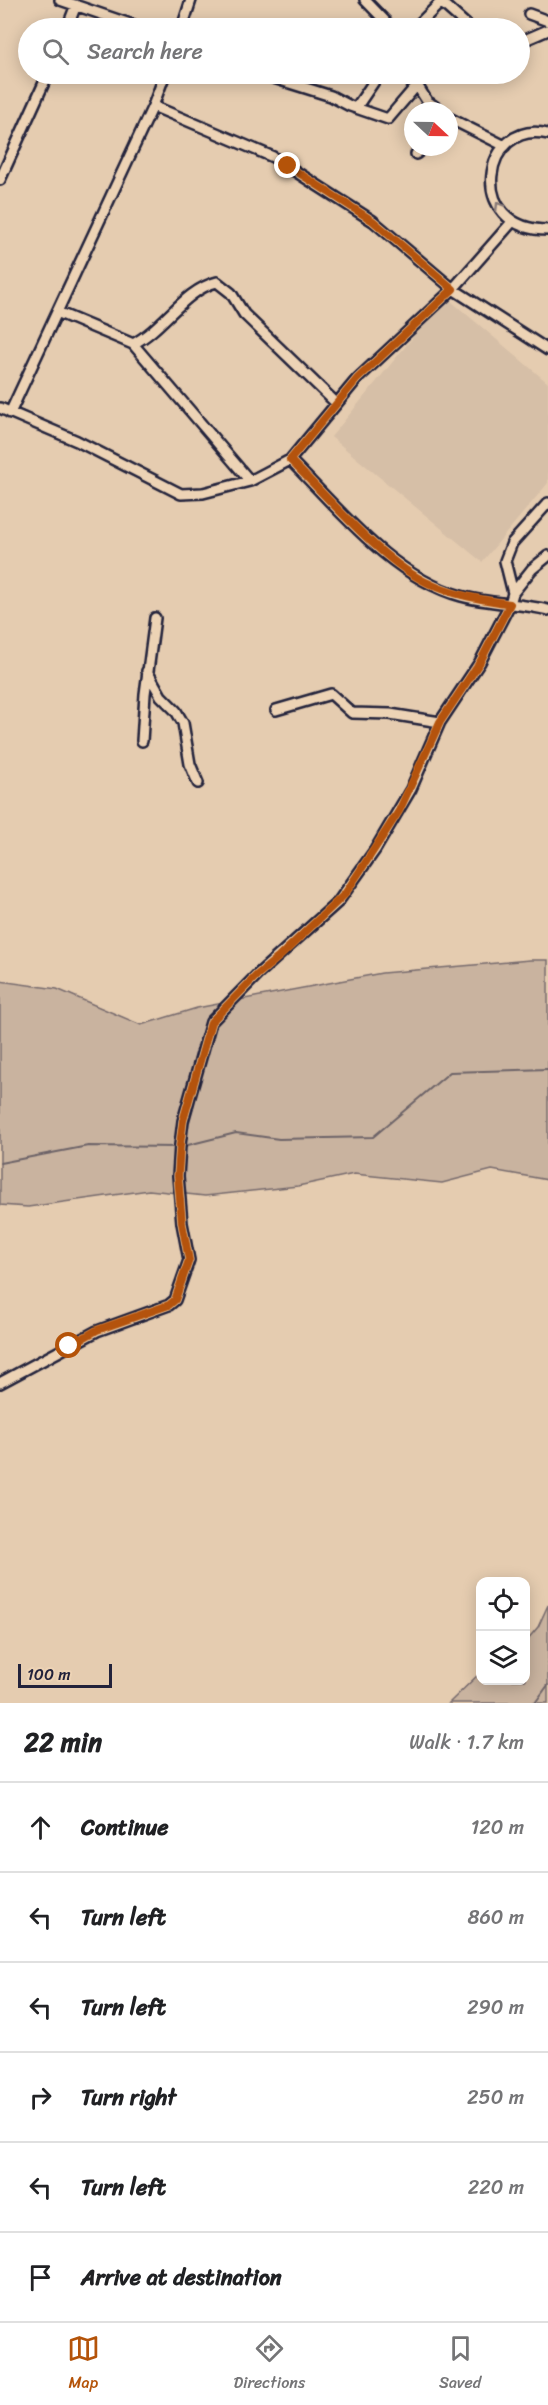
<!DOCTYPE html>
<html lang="en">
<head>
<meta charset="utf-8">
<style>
  body { margin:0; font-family:Sriracha,sans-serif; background:#f2f2f2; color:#202124 }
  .controls { position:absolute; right:18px; bottom:18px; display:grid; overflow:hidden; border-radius:12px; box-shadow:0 3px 15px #0003 }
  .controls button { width:54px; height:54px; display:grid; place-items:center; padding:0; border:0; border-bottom:2px solid #e0e0e0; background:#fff; color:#202124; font:30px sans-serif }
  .compass { position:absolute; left:404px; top:102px; width:54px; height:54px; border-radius:50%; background:#fff; box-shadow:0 3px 15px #0003; rotate:112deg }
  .scale { position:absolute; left:18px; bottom:15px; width:94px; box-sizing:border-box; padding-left:6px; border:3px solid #22223b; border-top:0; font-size:16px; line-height:21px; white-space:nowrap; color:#22223b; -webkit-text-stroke:4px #edd3b5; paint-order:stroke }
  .stop { position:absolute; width:18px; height:18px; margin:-14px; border:4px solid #b45309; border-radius:50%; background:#fff }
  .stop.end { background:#b45309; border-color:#fff; box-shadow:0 2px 6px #0008 }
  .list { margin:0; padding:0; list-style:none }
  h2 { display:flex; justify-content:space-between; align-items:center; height:78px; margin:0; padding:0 24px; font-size:26px }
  h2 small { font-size:20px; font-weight:400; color:#757577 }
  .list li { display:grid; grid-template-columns:39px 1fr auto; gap:18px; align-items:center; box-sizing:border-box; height:90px; padding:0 24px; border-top:2px solid #e0e0e0 }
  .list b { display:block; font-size:22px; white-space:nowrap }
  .list em { font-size:20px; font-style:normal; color:#757577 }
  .icon { flex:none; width:33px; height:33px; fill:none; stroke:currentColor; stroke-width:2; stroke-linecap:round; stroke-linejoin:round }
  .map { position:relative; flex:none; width:548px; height:1703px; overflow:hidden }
  .search { position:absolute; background:#fff; box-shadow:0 3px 15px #0003; left:18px; right:18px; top:18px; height:66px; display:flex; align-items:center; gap:15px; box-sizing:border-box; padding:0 21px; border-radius:33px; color:#757577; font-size:22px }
  .sheet { height:618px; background:#fff }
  nav { display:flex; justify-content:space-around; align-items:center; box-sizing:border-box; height:84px; border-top:2px solid #e0e0e0; background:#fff; font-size:16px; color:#757577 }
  nav a { display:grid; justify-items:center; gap:3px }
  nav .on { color:#b45309 }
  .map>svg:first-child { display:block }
  .built { fill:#d6bfa7 }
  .green { fill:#c9b39f; stroke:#766a6d; stroke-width:1.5 }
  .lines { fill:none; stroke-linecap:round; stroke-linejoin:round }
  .stream { stroke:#6d6468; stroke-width:2 }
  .minor-casing { stroke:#22223b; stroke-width:14 }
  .minor { stroke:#edd3b5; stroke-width:9 }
  .oneway { stroke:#887a78 }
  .route { stroke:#b45309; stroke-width:8 }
</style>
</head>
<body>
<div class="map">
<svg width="548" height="1703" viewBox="0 0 548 1703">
  <rect width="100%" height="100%" fill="#e5ccb0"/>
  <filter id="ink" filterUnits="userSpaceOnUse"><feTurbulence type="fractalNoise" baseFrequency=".0167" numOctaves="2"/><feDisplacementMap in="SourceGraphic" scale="12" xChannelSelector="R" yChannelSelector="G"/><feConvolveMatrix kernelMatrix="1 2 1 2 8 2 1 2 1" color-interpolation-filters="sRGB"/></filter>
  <g filter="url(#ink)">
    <path class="built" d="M 446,297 L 548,383 L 548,483 L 482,562 L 331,437 Z"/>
    <path class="green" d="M 530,960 L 548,960 L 548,1180 L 492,1170 L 442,1183 L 354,1174 L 298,1186 L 205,1196 L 149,1190 L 28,1207 L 0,1205 L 0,981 L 57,989 L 141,1025 L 197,1008 L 382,973 Z
      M 548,1605 L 548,1703 L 449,1703 L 480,1673 L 480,1680 L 526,1680 L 526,1641 L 538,1627 Z"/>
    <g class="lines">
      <path class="stream" d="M 184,1146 L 236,1133 L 279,1139 L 373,1137 L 450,1072 L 548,1069
        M 0,1163 L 88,1146 L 176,1147
        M 535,1703 L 548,1685"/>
      <defs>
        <path id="minor" d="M 60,0 L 142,28
          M 365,0 L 392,28
          M 529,14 L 548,21
          M 67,28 L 76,5
          M 182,28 L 191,0
          M 415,28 L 438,5 L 443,4 L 470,28
          M 520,42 L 548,30
          M 261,74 L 331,96 L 350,106 L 388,119 L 417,85 L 427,101 L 441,111
          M 417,85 L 427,74
          M 153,106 L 57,312 L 133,344 C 164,328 184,290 217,282 L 231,293 L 244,314 L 335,402
          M 356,108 L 379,74
          M 451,119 L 505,146
          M 548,134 C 482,118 464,230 548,230
          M 416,154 L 425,147
          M 0,180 L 48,74
          M 512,222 L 453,289 L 548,350
          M 133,344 L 250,481
          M 0,408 L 77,441 L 181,494 L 203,493 L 250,481 L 290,460 L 357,379 L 453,289 L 373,221 L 273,157 L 153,106 L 165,74
          M 10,413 L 57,312
          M 290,460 C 339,509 392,577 461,596 C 489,604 520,603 548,610
          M 513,593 L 532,569 L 548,556
          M 147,671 L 161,696 L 176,711 L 183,723 L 190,764 L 198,783
          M 276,710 L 331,694 L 352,713 L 390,714 L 440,722
          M 142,741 L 145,694 L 155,618
          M 0,1383 L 97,1331 L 169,1305 L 175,1300 L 189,1260 L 182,1223 L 178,1176 L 180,1145 L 183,1121 L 211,1022 L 257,975 L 338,902 L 375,850 L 411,789 L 440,722 L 480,662 L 510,604 L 513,593 L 505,561 L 512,543 L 548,503"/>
      </defs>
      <use href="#minor" class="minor-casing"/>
      <use href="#minor" class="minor"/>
    </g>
    <defs><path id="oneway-chevron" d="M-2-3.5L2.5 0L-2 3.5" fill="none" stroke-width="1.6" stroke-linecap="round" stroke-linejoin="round" transform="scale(1.5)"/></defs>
    <use class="oneway" href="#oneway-chevron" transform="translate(499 206) rotate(-121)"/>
  </g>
  <g class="lines" filter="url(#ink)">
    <path class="route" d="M 69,1346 L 97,1330 L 169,1305 L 175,1300 L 189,1260 L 182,1223 L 178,1176 L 180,1145 L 183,1121 L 211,1022 L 257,975 L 279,957 L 345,894 L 399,811 L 440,722 L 480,662 L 510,604 C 482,599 455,596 430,584 C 384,564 327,496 290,460 L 357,379 L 453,289 L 373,221 L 288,166"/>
  </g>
</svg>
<div class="controls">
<button><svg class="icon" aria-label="locate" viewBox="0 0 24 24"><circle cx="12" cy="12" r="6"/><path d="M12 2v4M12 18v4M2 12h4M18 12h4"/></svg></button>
<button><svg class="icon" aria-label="layers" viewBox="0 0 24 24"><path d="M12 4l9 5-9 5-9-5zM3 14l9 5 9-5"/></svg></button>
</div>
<svg class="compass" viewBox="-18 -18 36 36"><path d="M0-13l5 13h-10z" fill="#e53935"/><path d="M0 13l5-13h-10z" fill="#757577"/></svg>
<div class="scale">100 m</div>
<div class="stop" style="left:69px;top:1346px"></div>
<div class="stop end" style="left:288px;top:166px"></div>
<div class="search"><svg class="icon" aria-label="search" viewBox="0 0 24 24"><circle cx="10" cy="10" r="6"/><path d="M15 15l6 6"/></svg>Search here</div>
</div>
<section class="sheet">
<h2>22 min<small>Walk · 1.7 km</small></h2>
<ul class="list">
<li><svg class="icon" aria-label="ahead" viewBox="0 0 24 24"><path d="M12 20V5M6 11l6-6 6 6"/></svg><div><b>Continue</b></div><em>120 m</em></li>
<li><svg class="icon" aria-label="left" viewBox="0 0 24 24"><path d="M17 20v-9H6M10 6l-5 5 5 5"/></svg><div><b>Turn left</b></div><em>860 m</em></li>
<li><svg class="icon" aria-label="left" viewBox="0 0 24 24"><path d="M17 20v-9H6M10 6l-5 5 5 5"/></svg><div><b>Turn left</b></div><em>290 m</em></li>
<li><svg class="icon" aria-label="right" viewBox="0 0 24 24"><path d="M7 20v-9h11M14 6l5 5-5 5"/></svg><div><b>Turn right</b></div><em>250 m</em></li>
<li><svg class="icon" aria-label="left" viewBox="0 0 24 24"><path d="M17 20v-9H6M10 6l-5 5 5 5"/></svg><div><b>Turn left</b></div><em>220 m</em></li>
<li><svg class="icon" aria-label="arrive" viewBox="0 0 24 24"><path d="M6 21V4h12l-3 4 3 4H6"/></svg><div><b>Arrive at destination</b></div></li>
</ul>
</section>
<nav>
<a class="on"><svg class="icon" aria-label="map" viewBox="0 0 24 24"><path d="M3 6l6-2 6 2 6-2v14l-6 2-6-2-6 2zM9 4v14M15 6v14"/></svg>Map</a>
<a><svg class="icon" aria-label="directions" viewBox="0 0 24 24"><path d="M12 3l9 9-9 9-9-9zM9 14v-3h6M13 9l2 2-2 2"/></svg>Directions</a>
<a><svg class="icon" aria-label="saved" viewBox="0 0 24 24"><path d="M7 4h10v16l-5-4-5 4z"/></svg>Saved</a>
</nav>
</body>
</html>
